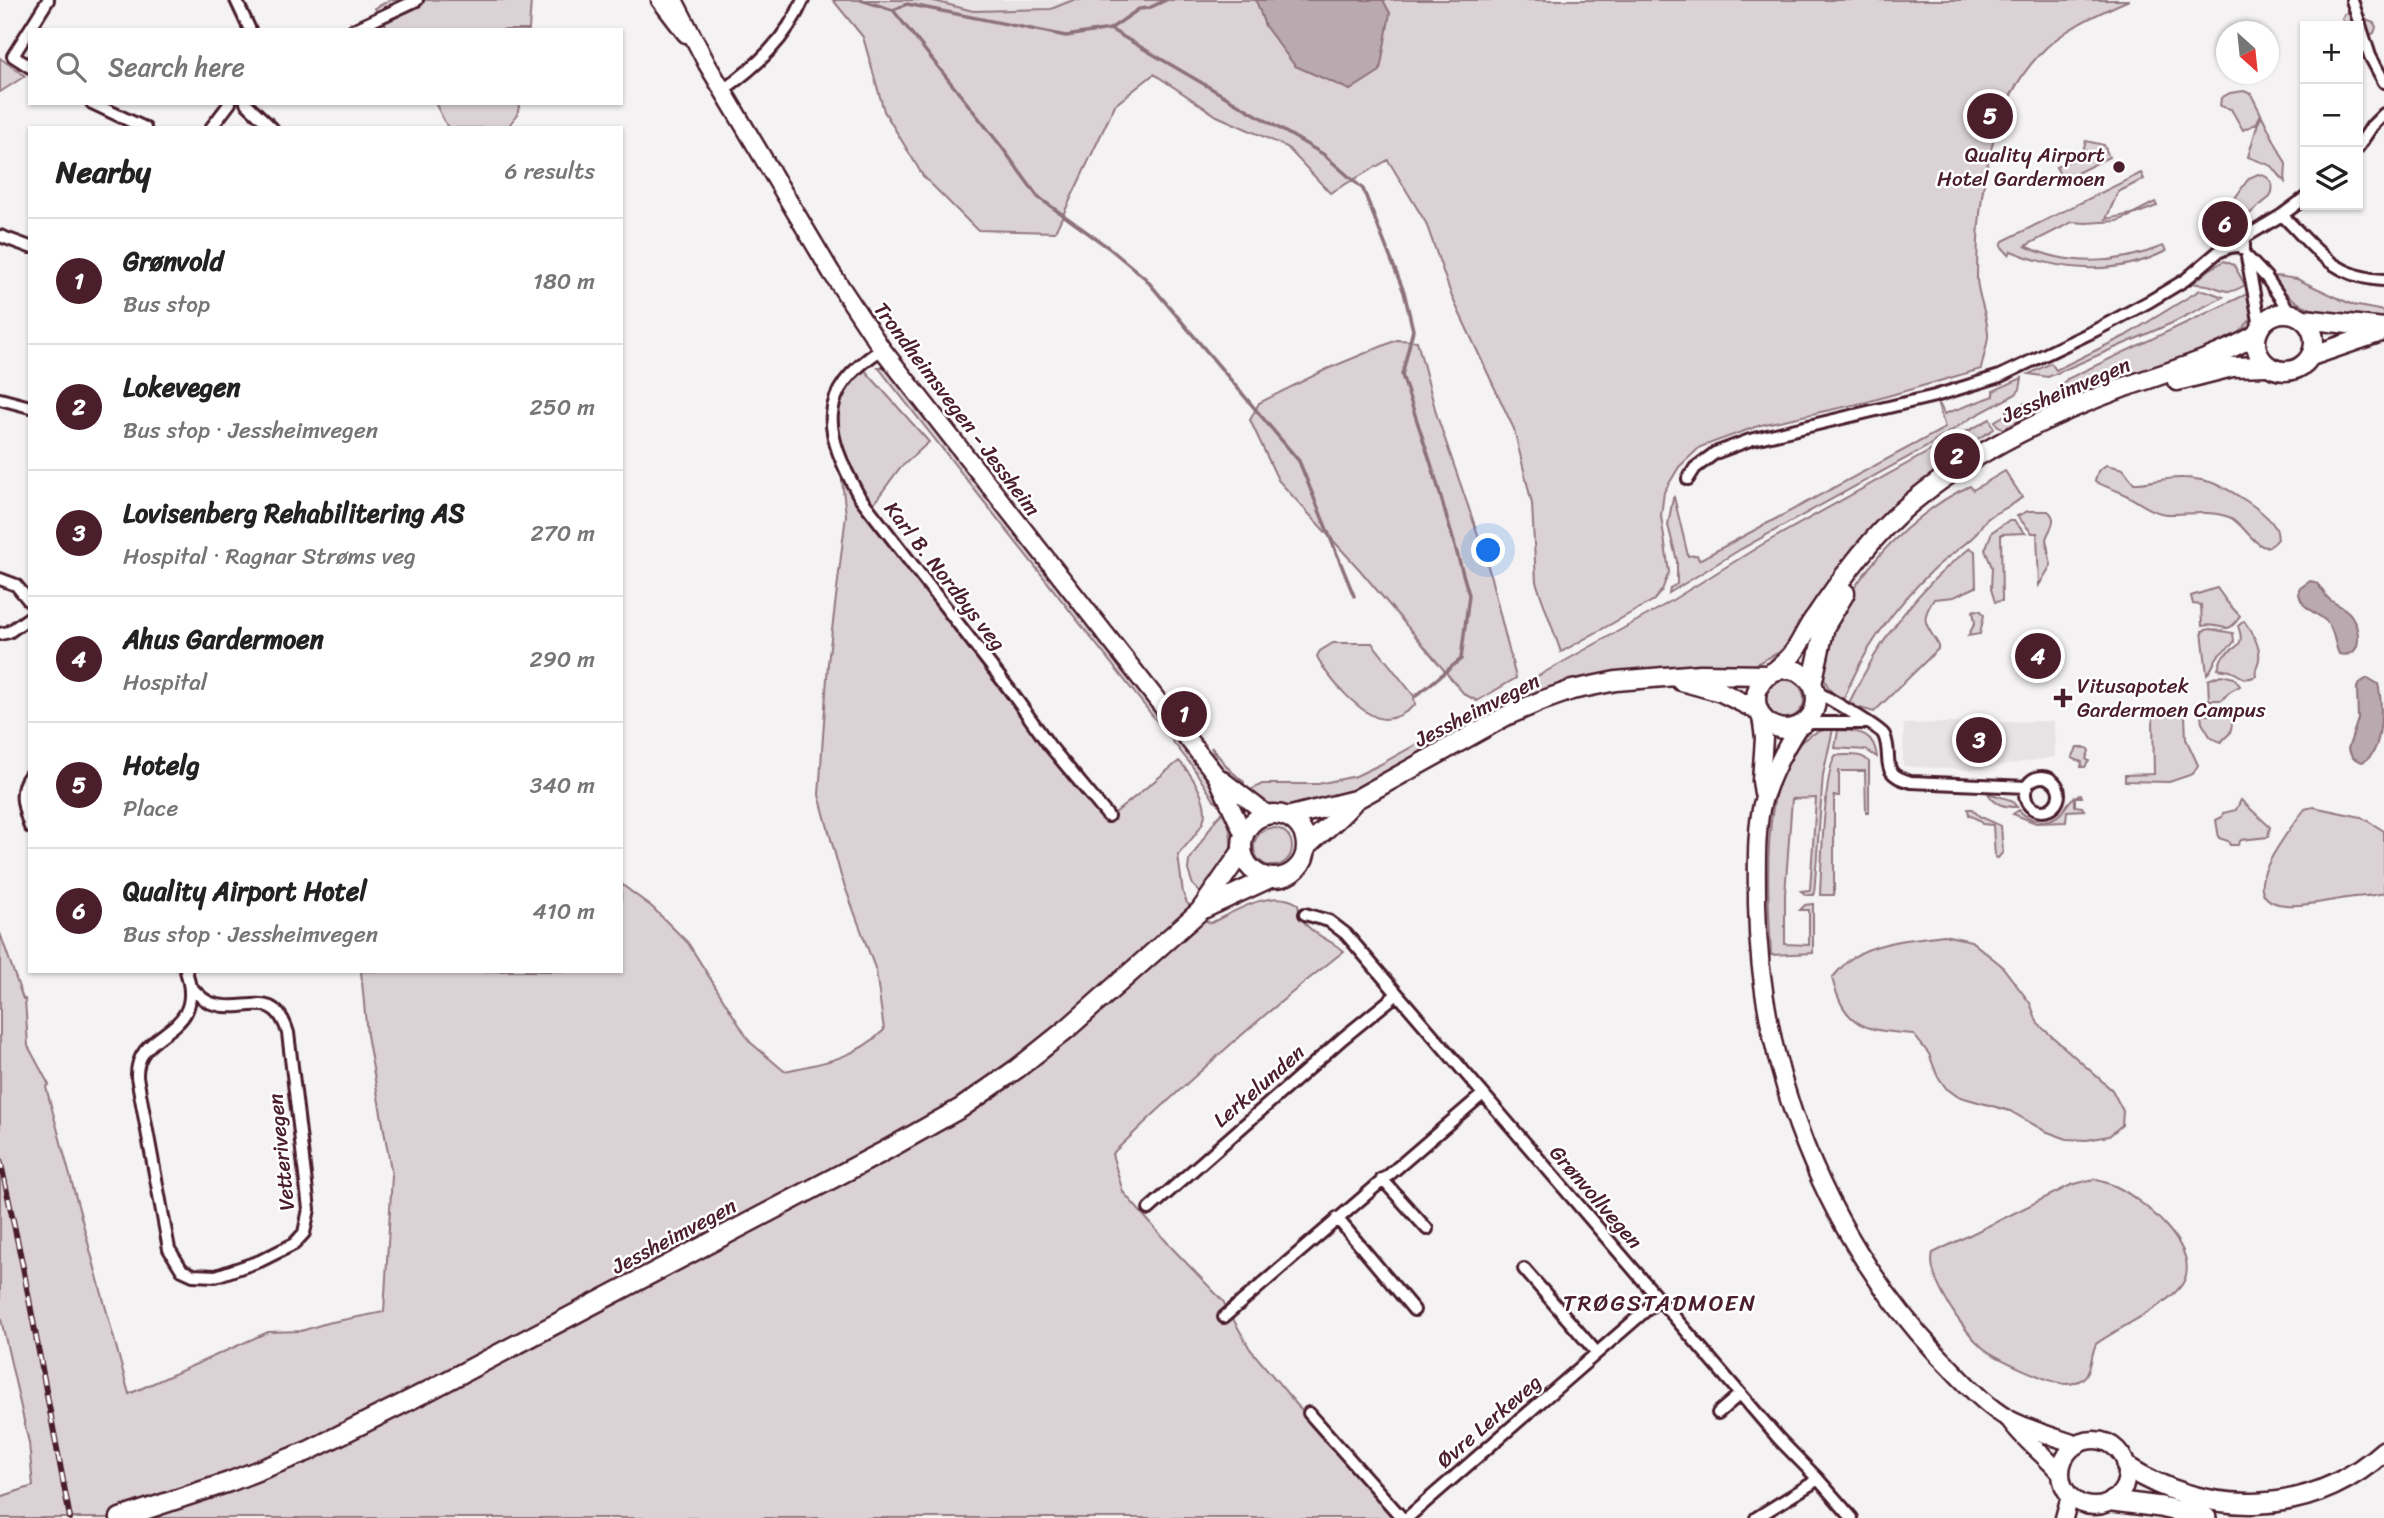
<!DOCTYPE html>
<html lang="en">
<head>
<meta charset="utf-8">
<style>
  body { margin:0; font-family:Sriracha,sans-serif; background:#f2f2f2; color:#222 }
  .controls { position:absolute; right:21px; top:21px; display:grid; overflow:hidden; border-radius:0px; box-shadow:0 2px 5px #0004 }
  .controls button { width:63px; height:63px; display:grid; place-items:center; padding:0; border:0; border-bottom:2px solid #e0e0e0; background:#fff; color:#222; font:35px sans-serif }
  .compass { position:absolute; left:2216px; top:21px; width:63px; height:63px; border-radius:50%; background:#fff; box-shadow:0 2px 5px #0004; rotate:153deg }
  .you { position:absolute; left:1489px; top:551px; width:24px; height:24px; margin:-18px; border:5px solid #fff; border-radius:50%; background:#1a73e8; box-shadow:0 0 0 10px #1a73e833 }
  .badge { display:grid; place-items:center; width:46px; height:46px; border-radius:50%; background:#4a1f2b; color:#fff; font-size:23px; font-weight:700 }
  .pin { position:absolute; translate:-50% -50%; border:4px solid #fff; box-shadow:0 2px 7px #0006 }
  .list { margin:0; padding:0; list-style:none }
  h2 { display:flex; justify-content:space-between; align-items:center; height:91px; margin:0; padding:0 28px; font-size:30px }
  h2 small { font-size:23px; font-weight:400; color:#767676 }
  .list li { display:grid; grid-template-columns:46px 1fr auto; gap:21px; align-items:center; box-sizing:border-box; height:126px; padding:0 28px; border-top:2px solid #e0e0e0 }
  .list b { display:block; font-size:26px; white-space:nowrap }
  .list p { margin:0; font-size:23px; white-space:nowrap; color:#767676 }
  .list em { font-size:23px; font-style:normal; color:#767676 }
  .icon { flex:none; width:38px; height:38px; fill:none; stroke:currentColor; stroke-width:2; stroke-linecap:round; stroke-linejoin:round }
  .map { position:relative; flex:none; width:2384px; height:1518px; overflow:hidden }
  .search { position:absolute; background:#fff; box-shadow:0 2px 5px #0004; left:28px; top:28px; width:595px; height:77px; display:flex; align-items:center; gap:18px; box-sizing:border-box; padding:0 24px; border-radius:0px; color:#767676; font-size:26px }
  .panel { position:absolute; background:#fff; box-shadow:0 2px 5px #0004; left:28px; top:126px; width:595px; height:847px; border-radius:0px }
  .map>svg:first-child { display:block }
  .built { fill:#e7e2e3 }
  .green { fill:#dbd2d5; stroke:#927880; stroke-width:2 }
  .water { fill:#baa9ae; stroke:#8d727a; stroke-width:2 }
  .lines { fill:none; stroke-linecap:round; stroke-linejoin:round }
  .stream { stroke:#8d727a; stroke-width:3.5 }
  .minor-casing { stroke:#4a1f2b; stroke-width:16 }
  .secondary-casing { stroke:#4a1f2b; stroke-width:21 }
  .primary-casing { stroke:#4a1f2b; stroke-width:23 }
  .trunk-casing { stroke:#4a1f2b; stroke-width:23 }
  .motorway-casing { stroke:#4a1f2b; stroke-width:24 }
  .minor { stroke:#fff; stroke-width:10 }
  .secondary { stroke:#fff; stroke-width:16 }
  .primary { stroke:#fff; stroke-width:18 }
  .trunk { stroke:#fff; stroke-width:18 }
  .motorway { stroke:#fff; stroke-width:19 }
  .rail-casing { stroke:#4a1f2b; stroke-width:6 }
  .rail { stroke:#fff; stroke-width:3.5; stroke-dasharray:10; stroke-linecap:butt }
  .poi-dot { fill:#4a1f2b; stroke:#fff; stroke-width:2.5 }
  .labels { text-anchor:middle; dominant-baseline:central; stroke-width:5; stroke-linejoin:round; paint-order:stroke }
  .poi-label { font-size:21px; fill:#4a1f2b; stroke:#fff; text-anchor:end }
  .street-label { font-size:21px; fill:#4a1f2b; stroke:#fff }
  .neighbourhood-label { font-size:23px; letter-spacing:2px; fill:#4a1f2b; stroke:#fff }
</style>
</head>
<body>
<div class="map">
<svg width="2384" height="1518" viewBox="0 0 2384 1518">
  <rect width="100%" height="100%" fill="#f4f2f2"/>
  <filter id="ink" filterUnits="userSpaceOnUse"><feTurbulence type="fractalNoise" baseFrequency=".0143" numOctaves="2"/><feDisplacementMap in="SourceGraphic" scale="14" xChannelSelector="R" yChannelSelector="G"/><feConvolveMatrix kernelMatrix="1 2 1 2 8 2 1 2 1" color-interpolation-filters="sRGB"/></filter>
  <g filter="url(#ink)">
    <path class="built" d="M 859,0 L 1116,0 L 1020,28 Z
      M 2054,721 L 2055,757 L 1971,770 L 1903,766 L 1904,724 Z"/>
    <path class="green" d="M 390,0 L 531,0 L 529,30 L 389,30 L 375,8 Z
      M 833,0 L 930,0 L 973,11 L 1051,9 L 1073,0 L 2129,0 C 2097,14 2062,29 2038,56 C 1987,111 1977,207 1977,279 C 1978,298 1989,318 1988,337 C 1987,347 1983,358 1981,369 L 1867,402 L 1761,425 L 1700,447 L 1679,467 L 1664,492 L 1661,516 L 1669,572 L 1662,590 L 1654,600 L 1561,652 L 1536,582 L 1532,504 L 1514,429 L 1452,297 L 1426,223 L 1388,160 L 1330,193 L 1287,147 L 1217,116 L 1154,74 L 1115,105 L 1055,232 L 977,230 L 923,176 L 884,111 L 863,37 Z
      M 2348,13 L 2374,23 L 2376,27 L 2374,33 L 2358,41 L 2358,26 L 2346,26 L 2342,19 L 2344,14 Z
      M 0,58 L 25,76 L 0,92 Z
      M 2244,91 L 2251,94 L 2261,114 L 2256,124 L 2243,130 L 2231,109 L 2220,106 L 2221,98 L 2230,93 Z
      M 435,103 L 520,103 L 517,115 L 507,128 L 448,128 Z
      M 2262,116 L 2286,164 L 2285,182 L 2272,166 L 2248,157 L 2258,123 Z
      M 2086,141 L 2104,145 L 2109,157 L 2063,180 L 2056,167 L 2081,156 Z
      M 2141,173 L 2144,179 L 2118,192 L 2106,219 L 2132,214 L 2155,202 L 2157,206 L 2117,221 L 2086,223 L 2072,222 L 2025,246 C 2069,267 2119,264 2163,246 L 2166,251 C 2117,276 2061,272 2011,251 L 2009,255 L 2001,246 L 2003,241 Z
      M 2258,174 C 2271,176 2276,186 2270,197 L 2227,232 L 2219,234 L 2218,225 L 2221,218 L 2249,178 Z
      M 2224,261 L 2234,265 L 2245,285 C 2229,295 2227,291 2211,286 C 2206,284 2199,285 2193,283 L 2209,270 Z
      M 2277,276 L 2297,279 L 2353,305 L 2384,311 L 2384,318 C 2370,319 2358,317 2345,316 C 2310,311 2294,307 2273,278 Z
      M 2200,290 L 2207,291 L 2223,297 L 2172,323 L 2048,377 L 2029,374 L 2051,363 L 2056,370 L 2125,336 Z
      M 2249,293 L 2252,318 L 2237,335 L 2221,345 L 2022,424 L 2004,429 L 1997,425 L 1995,421 L 2007,414 L 2007,410 L 2028,402 L 2049,404 L 2054,402 L 2059,388 L 2067,379 Z
      M 1397,340 L 1417,341 L 1437,416 L 1486,558 L 1516,678 L 1477,701 L 1464,694 L 1360,570 L 1278,480 L 1250,420 L 1259,403 L 1327,369 Z
      M 862,367 L 929,442 L 899,469 L 866,514 C 945,617 1023,721 1105,821 L 1179,761 C 1191,773 1209,801 1204,819 C 1200,832 1186,845 1178,855 L 1183,893 L 1187,903 L 1208,922 L 1211,923 C 1235,911 1273,887 1298,904 C 1300,932 1325,936 1344,951 C 1263,1014 1186,1082 1112,1154 L 1123,1192 L 1173,1249 L 1223,1301 L 1250,1349 L 1313,1424 L 1397,1518 L 0,1518 L 0,1497 L 33,1486 L 29,1443 L 0,1315 L 0,933 L 23,999 L 25,999 L 28,1046 L 49,1085 L 46,1087 L 129,1394 L 268,1332 L 301,1331 L 327,1323 L 384,1312 L 392,1175 L 367,1035 L 361,971 L 621,971 L 621,884 L 652,907 L 688,943 L 750,1042 L 784,1071 C 821,1064 856,1058 884,1030 L 876,971 L 841,876 L 819,795 L 828,663 L 846,515 L 838,446 L 838,392 Z
      M 878,367 L 884,367 L 890,371 L 1194,759 L 1214,791 L 1218,802 L 1214,800 L 1192,766 Z
      M 2022,378 L 2020,389 L 2016,394 L 1971,418 L 1925,448 L 1741,549 L 1669,593 L 1670,588 L 1677,584 L 1677,561 L 1668,525 L 1673,498 L 1674,497 L 1688,556 L 1697,555 L 1699,560 L 1945,428 L 1938,405 L 1940,405 L 1944,414 L 1994,396 L 1993,391 Z
      M 1990,419 L 1994,429 L 1961,449 L 1959,446 L 1952,449 L 1951,440 Z
      M 1939,446 L 1951,461 L 1937,472 L 1933,479 L 1792,640 L 1778,653 L 1754,665 L 1654,668 L 1605,673 L 1569,681 L 1520,700 L 1520,686 L 1658,609 L 1763,544 Z
      M 2106,465 L 2123,469 L 2134,483 C 2151,483 2166,477 2183,478 C 2191,478 2202,480 2210,482 C 2227,487 2268,512 2276,529 C 2278,532 2277,536 2278,539 C 2260,563 2247,524 2229,517 C 2209,510 2189,514 2169,514 C 2151,514 2136,499 2120,492 C 2111,488 2103,486 2095,481 L 2098,471 Z
      M 2005,471 L 2022,497 C 2012,508 1996,510 1986,520 C 1981,525 1978,532 1973,537 C 1961,548 1947,557 1935,568 C 1896,605 1862,651 1843,701 C 1786,668 1863,571 1892,542 C 1915,520 1940,499 1970,486 L 1973,490 Z
      M 2028,511 L 2048,511 C 2059,520 2049,529 2046,539 L 2051,565 L 2039,585 L 2037,533 L 2032,533 L 2017,516 Z
      M 2008,521 L 2014,521 L 2025,533 L 2001,534 L 2002,601 L 1995,602 L 1991,589 L 1992,567 L 1985,550 L 1992,532 Z
      M 1970,548 L 1975,551 L 1976,587 L 1954,597 L 1934,599 C 1919,621 1926,624 1938,644 L 1938,649 L 1874,712 L 1849,705 L 1849,703 C 1878,642 1916,589 1970,548 Z
      M 2217,588 L 2227,602 L 2240,616 C 2226,639 2222,621 2202,626 L 2201,605 L 2193,604 L 2191,596 Z
      M 1975,610 L 1981,611 L 1984,615 L 1980,634 L 1968,636 L 1975,623 L 1973,611 Z
      M 2244,621 C 2251,631 2261,646 2259,659 C 2258,666 2254,669 2256,676 C 2242,683 2241,674 2230,671 C 2226,670 2222,670 2218,669 C 2219,667 2221,659 2222,658 C 2232,645 2247,650 2238,626 Z
      M 2210,629 L 2233,633 L 2234,642 C 2230,648 2225,649 2220,654 C 2214,659 2214,668 2207,674 L 2202,631 Z
      M 1333,643 L 1372,643 L 1414,696 L 1415,705 C 1407,712 1396,719 1385,719 C 1364,719 1324,675 1317,656 L 1320,651 Z
      M 2221,675 L 2234,678 L 2240,686 L 2229,692 L 2222,700 L 2209,700 L 2208,680 Z
      M1766 699a19 19 0 1 1 38 0a19 19 0 1 1-38 0Z
      M 1514,690 L 1513,701 L 1343,795 L 1298,807 L 1284,806 L 1267,803 L 1247,792 L 1262,784 L 1318,784 L 1356,776 L 1379,765 Z
      M 2219,705 L 2234,716 L 2230,733 L 2221,742 L 2211,738 L 2202,723 L 2201,715 L 2209,715 L 2209,707 Z
      M 2185,715 L 2186,739 L 2198,765 L 2193,774 L 2169,782 L 2125,781 L 2125,775 L 2154,774 L 2153,716 Z
      M 1833,729 L 1823,775 L 1814,895 L 1806,895 L 1801,891 L 1810,890 L 1816,798 L 1792,799 L 1785,894 L 1785,944 L 1809,945 L 1809,910 L 1800,910 L 1805,905 L 1813,904 L 1813,953 L 1771,955 C 1769,900 1752,732 1833,729 Z
      M 1838,730 C 1861,731 1874,733 1877,757 L 1866,750 L 1835,748 Z
      M 1211,747 L 1230,770 L 1244,782 L 1244,787 L 1240,787 L 1219,765 Z
      M 2077,748 L 2087,748 L 2089,751 L 2086,759 L 2089,761 L 2085,767 L 2081,767 L 2082,762 L 2072,758 Z
      M 1836,755 C 1847,756 1862,752 1869,762 L 1869,812 L 1866,812 L 1865,771 L 1839,771 L 1839,796 L 1834,796 L 1834,895 L 1820,895 C 1821,873 1824,767 1836,755 Z
      M 1988,793 L 2011,800 L 2017,807 C 2005,807 1994,805 1988,793 Z
      M 2081,794 L 2082,797 L 2075,797 L 2075,806 L 2082,807 L 2084,810 L 2067,811 L 2066,822 L 2036,823 L 2013,814 L 2019,810 C 2029,822 2049,825 2061,813 C 2069,804 2069,798 2081,794 Z
      M 2241,800 L 2270,827 L 2268,837 L 2241,840 L 2238,845 L 2230,845 L 2228,841 L 2219,838 L 2216,820 L 2222,817 L 2223,813 L 2236,810 Z
      M 2313,807 L 2361,817 L 2384,831 L 2384,893 C 2370,897 2356,896 2341,899 C 2324,901 2267,917 2262,889 C 2258,870 2293,824 2305,809 Z
      M 1968,809 L 1972,809 L 1979,816 L 2001,826 L 2003,852 L 1998,858 L 1995,857 L 1993,825 L 1982,824 L 1979,820 L 1969,815 Z
      M 1225,810 C 1239,856 1228,859 1204,897 L 1193,885 L 1188,870 L 1189,861 L 1216,819 Z
      M1254 847a19 19 0 1 1 38 0a19 19 0 1 1-38 0Z
      M 1944,935 L 1971,941 L 2001,965 L 2030,1003 L 2038,1024 L 2112,1090 L 2123,1111 L 2122,1125 L 2109,1136 L 2087,1140 L 2067,1139 L 2045,1131 L 2010,1111 L 1957,1096 L 1946,1088 L 1937,1075 L 1929,1054 L 1913,1034 C 1866,1030 1845,1029 1832,978 C 1838,972 1844,963 1852,958 C 1877,941 1915,939 1944,935 Z
      M 2094,1179 C 2101,1181 2108,1183 2115,1186 C 2142,1199 2202,1248 2183,1283 C 2171,1304 2116,1329 2096,1344 C 2091,1354 2092,1367 2086,1375 C 2082,1381 2073,1384 2067,1384 C 2053,1385 1993,1357 1982,1347 C 1964,1331 1926,1279 1933,1253 L 2071,1185 Z"/>
    <path class="water" d="M 1256,0 L 1383,0 L 1390,13 L 1380,71 L 1350,90 L 1295,66 L 1265,26 Z
      M 2310,581 C 2321,582 2321,592 2329,599 C 2336,605 2345,607 2351,615 C 2361,629 2363,660 2339,654 C 2334,644 2335,632 2327,622 C 2316,611 2298,609 2299,589 Z
      M 2368,678 L 2378,684 C 2383,702 2384,755 2362,762 L 2353,758 L 2348,749 L 2358,719 L 2357,688 L 2359,683 Z"/>
    <g class="lines">
      <path class="stream" d="M 861,0 L 893,10 L 1001,146 L 1038,197 L 1109,248 L 1145,278 L 1299,461 L 1354,596
        M 893,10 L 907,4 L 1066,36 L 1110,29 L 1139,9 L 1149,8 L 1166,0
        M 1110,29 L 1323,154 L 1363,189 L 1404,292 L 1413,330 L 1402,375 L 1434,473 L 1469,595 L 1461,659 L 1416,696"/>
      <defs>
        <path id="minor" d="M 236,0 L 250,30
          M 2352,0 L 2370,56 L 2384,82
          M 353,30 L 417,0
          M 30,67 L 13,56 L 48,0
          M 723,90 C 757,66 786,39 803,0
          M 92,103 L 145,128
          M 246,103 L 272,128
          M 211,128 L 230,103
          M 2358,147 L 2372,126 L 2384,114
          M 2282,215 C 2315,248 2334,278 2384,280
          M 0,236 L 30,247
          M 2244,250 L 2244,241 L 2247,236 L 2282,215 L 2305,198
          M 2260,326 L 2247,257 L 2266,277 L 2290,312
          M 882,349 C 814,393 824,432 859,496 L 1009,689 L 1049,745 L 1108,816
          M 0,399 L 30,407
          M 1688,479 L 1695,468 L 1715,453 L 1750,440 L 1935,396 L 2000,376 L 2094,331 L 2150,301 L 2185,280 L 2218,252 L 2230,247 L 2243,245
          M 0,579 L 16,585 L 30,602
          M 0,634 L 9,632 L 30,617
          M 1814,690 C 1825,697 1881,728 1884,735 C 1894,757 1877,774 1911,782 L 2027,787
          M 1804,723 L 1865,723
          M 30,775 C 17,791 24,809 30,827
          M2025 794a17 17 0 1 1 34 0a17 17 0 1 1-34 0Z
          M 1305,914 L 1329,921 L 1346,934 L 1779,1439 L 1817,1478 L 1852,1518
          M 186,971 C 208,1039 135,1026 137,1077 L 169,1249 L 182,1270 L 193,1275 L 216,1276 L 260,1261 L 294,1244 L 304,1233 L 309,1209 L 288,1033 C 274,986 245,1014 214,1004 C 205,1002 198,995 192,988
          M 1382,1179 L 1427,1229
          M 1149,1209 L 1343,1038 L 1396,995
          M 1337,1218 L 1414,1310
          M 1524,1269 L 1597,1353
          M 1224,1317 L 1483,1094
          M 1309,1413 L 1402,1518
          M 1718,1413 L 1740,1394
          M 1407,1518 L 1659,1299
          M 1756,1518 L 1811,1484 L 1817,1478"/>
        <path id="secondary" d="M 660,0 L 686,34
          M 674,0 L 707,64 L 831,272 L 882,349 L 1216,775 L 1268,815
          M 1761,716 L 1764,738 L 1761,781 L 1763,793
          M 1799,726 C 1784,749 1773,772 1764,797 C 1755,825 1757,873 1757,903 C 1759,1068 1824,1234 1938,1355 C 1958,1375 1983,1405 2009,1419 C 2030,1430 2055,1437 2078,1445
          M 1217,777 L 1244,835
          M 2009,1419 C 2023,1440 2044,1454 2061,1474
          M2061 1473a33 33 0 1 1 66 0a33 33 0 1 1-66 0Z
          M 2064,1518 L 2070,1496"/>
        <path id="primary" d="M 2177,381 L 2232,367 L 2268,366
          M1756 699a30 30 0 1 1 60 0a30 30 0 1 1-60 0Z
          M 1775,671 C 1781,665 1789,660 1794,652 C 1802,641 1807,627 1816,616 C 1844,575 1874,533 1912,502 C 1974,451 2047,416 2122,388 C 2167,372 2213,360 2256,335
          M 1681,681 L 1721,692 L 1759,711
          M 1812,684 L 1825,626 L 1845,593
          M1242 846a32 32 0 1 1 64 0a32 32 0 1 1-64 0Z
          M 1287,817 L 1355,800 L 1506,716 L 1541,701 L 1572,690 L 1616,681 L 1700,674 L 1769,675
          M 1306,847 C 1322,831 1341,818 1355,800
          M 1203,909 L 1270,878
          M 120,1518 L 229,1482 L 308,1451 L 428,1391 L 881,1153 L 961,1108 L 1018,1068 L 1068,1028 L 1200,911 L 1242,851"/>
        <path id="trunk" d="M2256 342a29 29 0 1 1 58 0a29 29 0 1 1-58 0Z
          M 2304,319 L 2384,328
          M 2311,356 L 2384,331"/>
        <path id="motorway" d="M 2127,1467 C 2208,1518 2310,1518 2384,1451
          M 2113,1501 L 2161,1507 L 2206,1518"/>
      </defs>
      <use href="#minor" class="minor-casing"/>
      <use href="#secondary" class="secondary-casing"/>
      <use href="#primary" class="primary-casing"/>
      <use href="#trunk" class="trunk-casing"/>
      <use href="#motorway" class="motorway-casing"/>
      <use href="#minor" class="minor"/>
      <use href="#secondary" class="secondary"/>
      <use href="#primary" class="primary"/>
      <use href="#trunk" class="trunk"/>
      <use href="#motorway" class="motorway"/>
      <defs>
        <path id="rail" d="M 0,1159 L 23,1267 L 70,1518"/>
      </defs>
      <use href="#rail" class="rail-casing"/>
      <use href="#rail" class="rail"/>
    </g>
  </g>
  <g class="poi-dot">
    <circle cx="2119" cy="167" r="7"/>
    <path d="M2059.5 687.5h7v7h7v7h-7v7h-7v-7h-7v-7h7z"/>
  </g>
  <g class="labels">
    <g class="poi-label">
      <text x="2105" y="155">Quality Airport<tspan x="2105" dy="24">Hotel Gardermoen</tspan></text>
      <text x="2077" y="686" text-anchor="start">Vitusapotek<tspan x="2077" dy="24">Gardermoen Campus</tspan></text>
    </g>
    <g class="street-label">
      <text transform="translate(2066 390) rotate(-23)">Jessheimvegen</text>
      <text transform="translate(957 409) rotate(53)">Trondheimsvegen - Jessheim</text>
      <text transform="translate(945 576) rotate(52)">Karl B. Nordbys veg</text>
      <text transform="translate(1477 710) rotate(-27)">Jessheimvegen</text>
      <text transform="translate(1259 1086) rotate(-41)">Lerkelunden</text>
      <text transform="translate(281 1152) rotate(-96)">Vetterivegen</text>
      <text transform="translate(1596 1197) rotate(49)">Grønvollvegen</text>
      <text transform="translate(674 1236) rotate(-28)">Jessheimvegen</text>
      <text transform="translate(1489 1421) rotate(-41)">Øvre Lerkeveg</text>
    </g>
    <g class="neighbourhood-label">
      <text x="1660" y="1303">TRØGSTADMOEN</text>
    </g>
  </g>
</svg>
<div class="controls">
<button>+</button>
<button>−</button>
<button><svg class="icon" aria-label="layers" viewBox="0 0 24 24"><path d="M12 4l9 5-9 5-9-5zM3 14l9 5 9-5"/></svg></button>
</div>
<svg class="compass" viewBox="-18 -18 36 36"><path d="M0-13l5 13h-10z" fill="#e53935"/><path d="M0 13l5-13h-10z" fill="#767676"/></svg>
<div class="you"></div>
<div class="pin badge" style="left:1184px;top:714px">1</div>
<div class="pin badge" style="left:1957px;top:456px">2</div>
<div class="pin badge" style="left:1979px;top:740px">3</div>
<div class="pin badge" style="left:2038px;top:656px">4</div>
<div class="pin badge" style="left:1990px;top:116px">5</div>
<div class="pin badge" style="left:2225px;top:224px">6</div>
<div class="search"><svg class="icon" aria-label="search" viewBox="0 0 24 24"><circle cx="10" cy="10" r="6"/><path d="M15 15l6 6"/></svg>Search here</div>
<section class="panel">
<h2>Nearby<small>6 results</small></h2>
<ul class="list">
<li><span class="badge">1</span><div><b>Grønvold</b><p>Bus stop</p></div><em>180 m</em></li>
<li><span class="badge">2</span><div><b>Lokevegen</b><p>Bus stop · Jessheimvegen</p></div><em>250 m</em></li>
<li><span class="badge">3</span><div><b>Lovisenberg Rehabilitering AS</b><p>Hospital · Ragnar Strøms veg</p></div><em>270 m</em></li>
<li><span class="badge">4</span><div><b>Ahus Gardermoen</b><p>Hospital</p></div><em>290 m</em></li>
<li><span class="badge">5</span><div><b>Hotelg</b><p>Place</p></div><em>340 m</em></li>
<li><span class="badge">6</span><div><b>Quality Airport Hotel</b><p>Bus stop · Jessheimvegen</p></div><em>410 m</em></li>
</ul>
</section>
</div>
</body>
</html>
